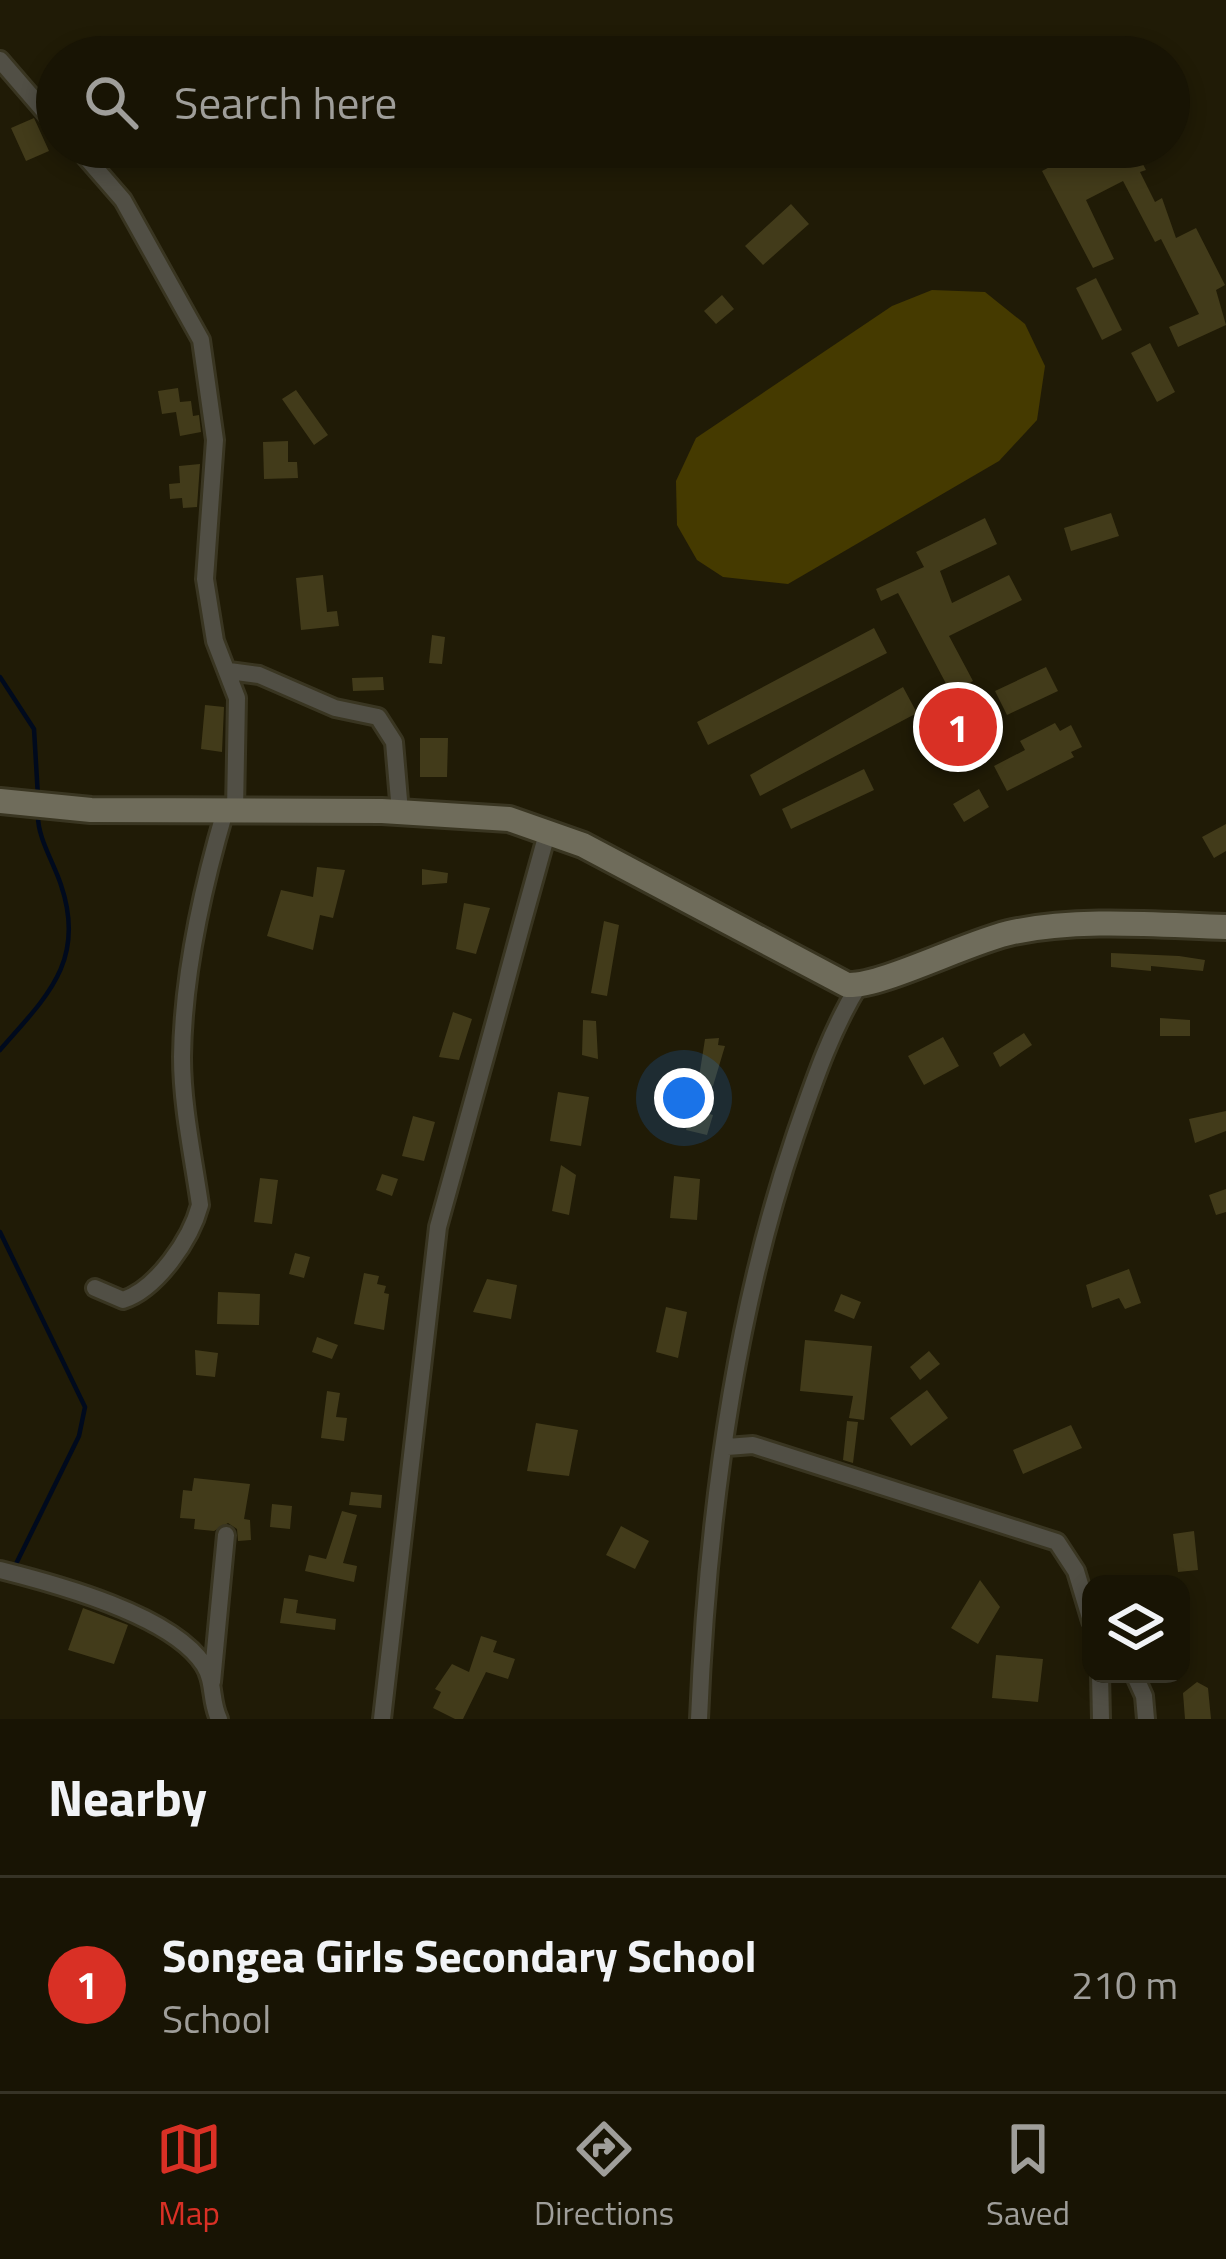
<!DOCTYPE html>
<html lang="en">
<head>
<meta charset="utf-8">
<style>
  body { margin:0; font-family:"Titillium Web",sans-serif; background:#252113; color:#f1f3f6 }
  .controls { position:absolute; right:36px; bottom:36px; display:grid; overflow:hidden; border-radius:24px; box-shadow:0 6px 18px #0003 }
  .controls button { width:108px; height:108px; display:grid; place-items:center; padding:0; border:0; border-bottom:3px solid #363326; background:#181404; color:#f1f3f6; font:60px sans-serif }
  .you { position:absolute; left:684px; top:1098px; width:42px; height:42px; margin:-30px; border:9px solid #fff; border-radius:50%; background:#1a73e8; box-shadow:0 0 0 18px #1a73e833 }
  .badge { display:grid; place-items:center; width:78px; height:78px; border-radius:50%; background:#d93025; color:#fff; font-size:39px; font-weight:700 }
  .pin { position:absolute; translate:-50% -50%; border:6px solid #fff; box-shadow:0 3px 12px #0006 }
  .list { margin:0; padding:0; list-style:none }
  h2 { display:flex; justify-content:space-between; align-items:center; height:156px; margin:0; padding:0 48px; font-size:51px }
  h2 small { font-size:39px; font-weight:400; color:#9f9e9a }
  .list li { display:grid; grid-template-columns:78px 1fr auto; gap:36px; align-items:center; box-sizing:border-box; height:216px; padding:0 48px; border-top:3px solid #363326 }
  .list b { display:block; font-size:45px; white-space:nowrap }
  .list p { margin:0; font-size:39px; white-space:nowrap; color:#9f9e9a }
  .list em { font-size:39px; font-style:normal; color:#9f9e9a }
  .icon { flex:none; width:66px; height:66px; fill:none; stroke:currentColor; stroke-width:2; stroke-linecap:round; stroke-linejoin:round }
  .map { position:relative; flex:none; width:1226px; height:1719px; overflow:hidden }
  .search { position:absolute; background:#181404; box-shadow:0 6px 18px #0003; left:36px; right:36px; top:36px; height:132px; display:flex; align-items:center; gap:30px; box-sizing:border-box; padding:0 42px; border-radius:66px; color:#9f9e9a; font-size:45px }
  .sheet { height:372px; background:#181404 }
  nav { display:flex; justify-content:space-around; align-items:center; box-sizing:border-box; height:168px; border-top:3px solid #363326; background:#181404; font-size:33px; color:#9f9e9a }
  nav a { display:grid; justify-items:center; gap:6px }
  nav .on { color:#d93025 }
  .map>svg:first-child { display:block }
  .green { fill:#453a00 }
  .lines { fill:none; stroke-linecap:round; stroke-linejoin:round }
  .stream { stroke:#000a1d; stroke-width:4.5 }
  .building { fill:#423b1a }
  .street-casing { stroke:#393521; stroke-width:22 }
  .secondary-casing { stroke:#393521; stroke-width:30 }
  .street { stroke:#514f45; stroke-width:16 }
  .secondary { stroke:#6f6c5b; stroke-width:24 }
</style>
</head>
<body>
<div class="map">
<svg width="1226" height="1719" viewBox="0 0 1226 1719">
  <rect width="100%" height="100%" fill="#201b06"/>
  <path class="green" d="M 932,290 L 985,292 L 1025,324 L 1045,366 L 1037,420 L 999,461 L 788,584 L 723,577 L 697,560 L 677,525 L 676,481 L 696,438 L 892,306 Z"/>
  <g class="lines">
    <path class="stream" d="M 0,677 L 34,729 L 38,797
      M 0,1050 C 45,998 87,962 61,885 C 54,863 37,837 38,814
      M 0,1232 L 85,1407 L 79,1436 L 13,1570"/>
  </g>
  <path class="building" d="M 34,118 L 49,151 L 26,161 L 11,128 Z
    M 1088,147 L 1134,147 L 1146,170 L 1140,172 L 1155,202 L 1162,198 L 1176,238 L 1196,228 L 1225,285 L 1216,290 L 1226,325 L 1178,347 L 1169,327 L 1199,314 L 1161,239 L 1155,242 L 1123,181 L 1086,200 L 1114,259 L 1093,268 L 1042,171 Z
    M 791,204 L 809,224 L 763,265 L 745,246 Z
    M 1096,278 L 1122,330 L 1102,340 L 1076,288 Z
    M 722,295 L 734,309 L 716,324 L 704,311 Z
    M 1150,343 L 1175,392 L 1157,402 L 1131,353 Z
    M 178,388 L 180,402 L 191,401 L 193,416 L 199,415 L 201,432 L 180,436 L 176,412 L 162,414 L 158,391 Z
    M 296,390 L 328,435 L 314,445 L 282,399 Z
    M 288,441 L 288,462 L 297,462 L 298,478 L 264,479 L 263,442 Z
    M 200,464 L 197,507 L 183,508 L 182,498 L 170,499 L 169,484 L 180,483 L 179,466 Z
    M 1111,513 L 1119,536 L 1071,551 L 1064,528 Z
    M 985,518 L 997,544 L 940,571 L 952,603 L 1009,575 L 1022,600 L 949,636 L 973,681 L 951,693 L 898,593 L 881,601 L 876,589 L 924,567 L 916,552 Z
    M 323,575 L 327,612 L 337,611 L 339,626 L 301,630 L 296,578 Z
    M 874,628 L 887,653 L 708,745 L 697,722 Z
    M 432,635 L 445,637 L 442,664 L 429,663 Z
    M 1046,667 L 1058,691 L 1007,715 L 995,691 Z
    M 383,677 L 384,690 L 353,691 L 352,678 Z
    M 903,687 L 917,713 L 760,796 L 750,775 Z
    M 205,705 L 224,707 L 222,752 L 201,749 Z
    M 1055,723 L 1060,731 L 1071,725 L 1082,747 L 1071,752 L 1074,757 L 1007,791 L 994,766 L 1025,750 L 1020,741 Z
    M 420,738 L 448,738 L 447,777 L 420,777 Z
    M 864,769 L 874,790 L 791,829 L 782,809 Z
    M 979,789 L 989,807 L 964,822 L 953,804 Z
    M 1226,824 L 1226,851 L 1214,858 L 1202,837 Z
    M 317,867 L 345,870 L 333,918 L 320,915 L 313,950 L 267,936 L 281,890 L 313,897 Z
    M 422,869 L 448,873 L 447,883 L 422,885 Z
    M 464,903 L 490,908 L 476,954 L 456,949 Z
    M 604,921 L 619,925 L 607,996 L 591,993 Z
    M 1111,953 L 1179,956 L 1205,960 L 1203,971 L 1151,966 L 1151,971 L 1111,967 Z
    M 453,1012 L 472,1019 L 459,1060 L 439,1057 Z
    M 1160,1018 L 1190,1020 L 1190,1036 L 1160,1036 Z
    M 583,1020 L 596,1021 L 598,1059 L 582,1055 Z
    M 1024,1033 L 1032,1045 L 1000,1067 L 993,1053 Z
    M 943,1037 L 959,1066 L 924,1085 L 908,1056 Z
    M 719,1038 L 718,1045 L 725,1046 L 713,1086 L 698,1084 L 705,1039 Z
    M 558,1092 L 589,1097 L 581,1146 L 550,1141 Z
    M 692,1109 L 713,1115 L 707,1135 L 686,1130 Z
    M 1226,1111 L 1226,1131 L 1195,1143 L 1189,1119 Z
    M 413,1116 L 435,1122 L 424,1161 L 402,1156 Z
    M 561,1165 L 576,1175 L 569,1215 L 552,1211 Z
    M 382,1174 L 398,1179 L 392,1196 L 376,1190 Z
    M 674,1176 L 700,1179 L 697,1220 L 670,1218 Z
    M 260,1178 L 278,1180 L 272,1224 L 254,1222 Z
    M 1226,1189 L 1226,1212 L 1216,1215 L 1209,1195 Z
    M 295,1253 L 310,1257 L 304,1278 L 289,1274 Z
    M 1129,1269 L 1141,1303 L 1125,1309 L 1119,1298 L 1092,1308 L 1086,1285 Z
    M 364,1273 L 379,1276 L 377,1284 L 386,1286 L 384,1293 L 389,1294 L 384,1330 L 354,1324 Z
    M 487,1279 L 517,1285 L 511,1319 L 473,1312 Z
    M 218,1292 L 260,1294 L 259,1325 L 217,1324 Z
    M 841,1294 L 861,1302 L 854,1319 L 834,1311 Z
    M 666,1307 L 687,1312 L 678,1358 L 656,1352 Z
    M 317,1337 L 338,1345 L 332,1359 L 312,1352 Z
    M 805,1340 L 872,1346 L 864,1420 L 849,1418 L 853,1396 L 800,1391 Z
    M 195,1350 L 218,1353 L 215,1377 L 196,1375 Z
    M 929,1351 L 940,1364 L 920,1380 L 910,1367 Z
    M 927,1390 L 948,1418 L 911,1446 L 890,1418 Z
    M 327,1391 L 340,1393 L 336,1417 L 347,1418 L 344,1441 L 321,1438 Z
    M 847,1421 L 858,1422 L 853,1463 L 843,1460 Z
    M 536,1423 L 578,1430 L 569,1476 L 527,1471 Z
    M 1071,1425 L 1082,1448 L 1023,1474 L 1013,1450 Z
    M 194,1478 L 250,1484 L 244,1519 L 250,1520 L 251,1540 L 238,1541 L 237,1529 L 228,1523 L 214,1531 L 194,1529 L 195,1519 L 180,1518 L 183,1490 L 192,1491 Z
    M 351,1492 L 382,1495 L 381,1508 L 349,1505 Z
    M 272,1504 L 292,1506 L 290,1529 L 270,1527 Z
    M 342,1511 L 357,1515 L 343,1563 L 357,1566 L 354,1582 L 305,1571 L 309,1555 L 326,1559 Z
    M 621,1526 L 649,1541 L 635,1569 L 606,1555 Z
    M 1194,1531 L 1198,1570 L 1178,1572 L 1173,1534 Z
    M 980,1580 L 1000,1607 L 978,1644 L 951,1628 Z
    M 284,1598 L 298,1600 L 296,1613 L 336,1619 L 335,1630 L 280,1623 Z
    M 83,1608 L 128,1625 L 114,1664 L 68,1650 Z
    M 481,1636 L 497,1641 L 493,1652 L 515,1659 L 508,1679 L 486,1672 L 463,1719 L 455,1719 L 433,1708 L 441,1692 L 435,1689 L 452,1664 L 469,1672 Z
    M 996,1655 L 1043,1659 L 1038,1702 L 992,1698 Z
    M 1197,1682 L 1208,1688 L 1211,1719 L 1185,1719 L 1183,1693 Z"/>
  <g class="lines">
    <defs>
      <path id="street" d="M 0,60 L 57,126
        M 77,147 L 123,200 L 201,340 L 215,440 L 205,579 L 215,641 L 237,698 L 235,811
        M 229,671 L 259,675 L 335,708 L 378,717 L 394,742 L 400,812
        M 95,1288 L 123,1300 C 157,1289 191,1239 200,1205 C 193,1156 182,1106 182,1057 C 183,975 202,889 225,811
        M 727,1447 L 753,1445 L 1057,1542 L 1076,1571 L 1091,1621
        M 0,1570 C 56,1584 172,1615 204,1665 C 215,1682 210,1701 219,1719
        M 1100,1674 L 1101,1719
        M 1134,1674 L 1144,1696 L 1146,1719
        M 212,1682 L 226,1535
        M 382,1719 L 438,1227 L 548,830
        M 699,1719 C 707,1524 732,1322 795,1136 C 813,1084 830,1032 859,985"/>
      <path id="secondary" d="M 0,801 L 91,810 L 382,811 L 509,819 L 583,845 L 847,985 C 882,987 969,941 1013,932 C 1081,918 1157,925 1226,927"/>
    </defs>
    <use href="#street" class="street-casing"/>
    <use href="#secondary" class="secondary-casing"/>
    <use href="#street" class="street"/>
    <use href="#secondary" class="secondary"/>
  </g>
</svg>
<div class="controls">
<button><svg class="icon" aria-label="layers" viewBox="0 0 24 24"><path d="M12 4l9 5-9 5-9-5zM3 14l9 5 9-5"/></svg></button>
</div>
<div class="you"></div>
<div class="pin badge" style="left:958px;top:727px">1</div>
<div class="search"><svg class="icon" aria-label="search" viewBox="0 0 24 24"><circle cx="10" cy="10" r="6"/><path d="M15 15l6 6"/></svg>Search here</div>
</div>
<section class="sheet">
<h2>Nearby<small></small></h2>
<ul class="list">
<li><span class="badge">1</span><div><b>Songea Girls Secondary School</b><p>School</p></div><em>210 m</em></li>
</ul>
</section>
<nav>
<a class="on"><svg class="icon" aria-label="map" viewBox="0 0 24 24"><path d="M3 6l6-2 6 2 6-2v14l-6 2-6-2-6 2zM9 4v14M15 6v14"/></svg>Map</a>
<a><svg class="icon" aria-label="directions" viewBox="0 0 24 24"><path d="M12 3l9 9-9 9-9-9zM9 14v-3h6M13 9l2 2-2 2"/></svg>Directions</a>
<a><svg class="icon" aria-label="saved" viewBox="0 0 24 24"><path d="M7 4h10v16l-5-4-5 4z"/></svg>Saved</a>
</nav>
</body>
</html>
